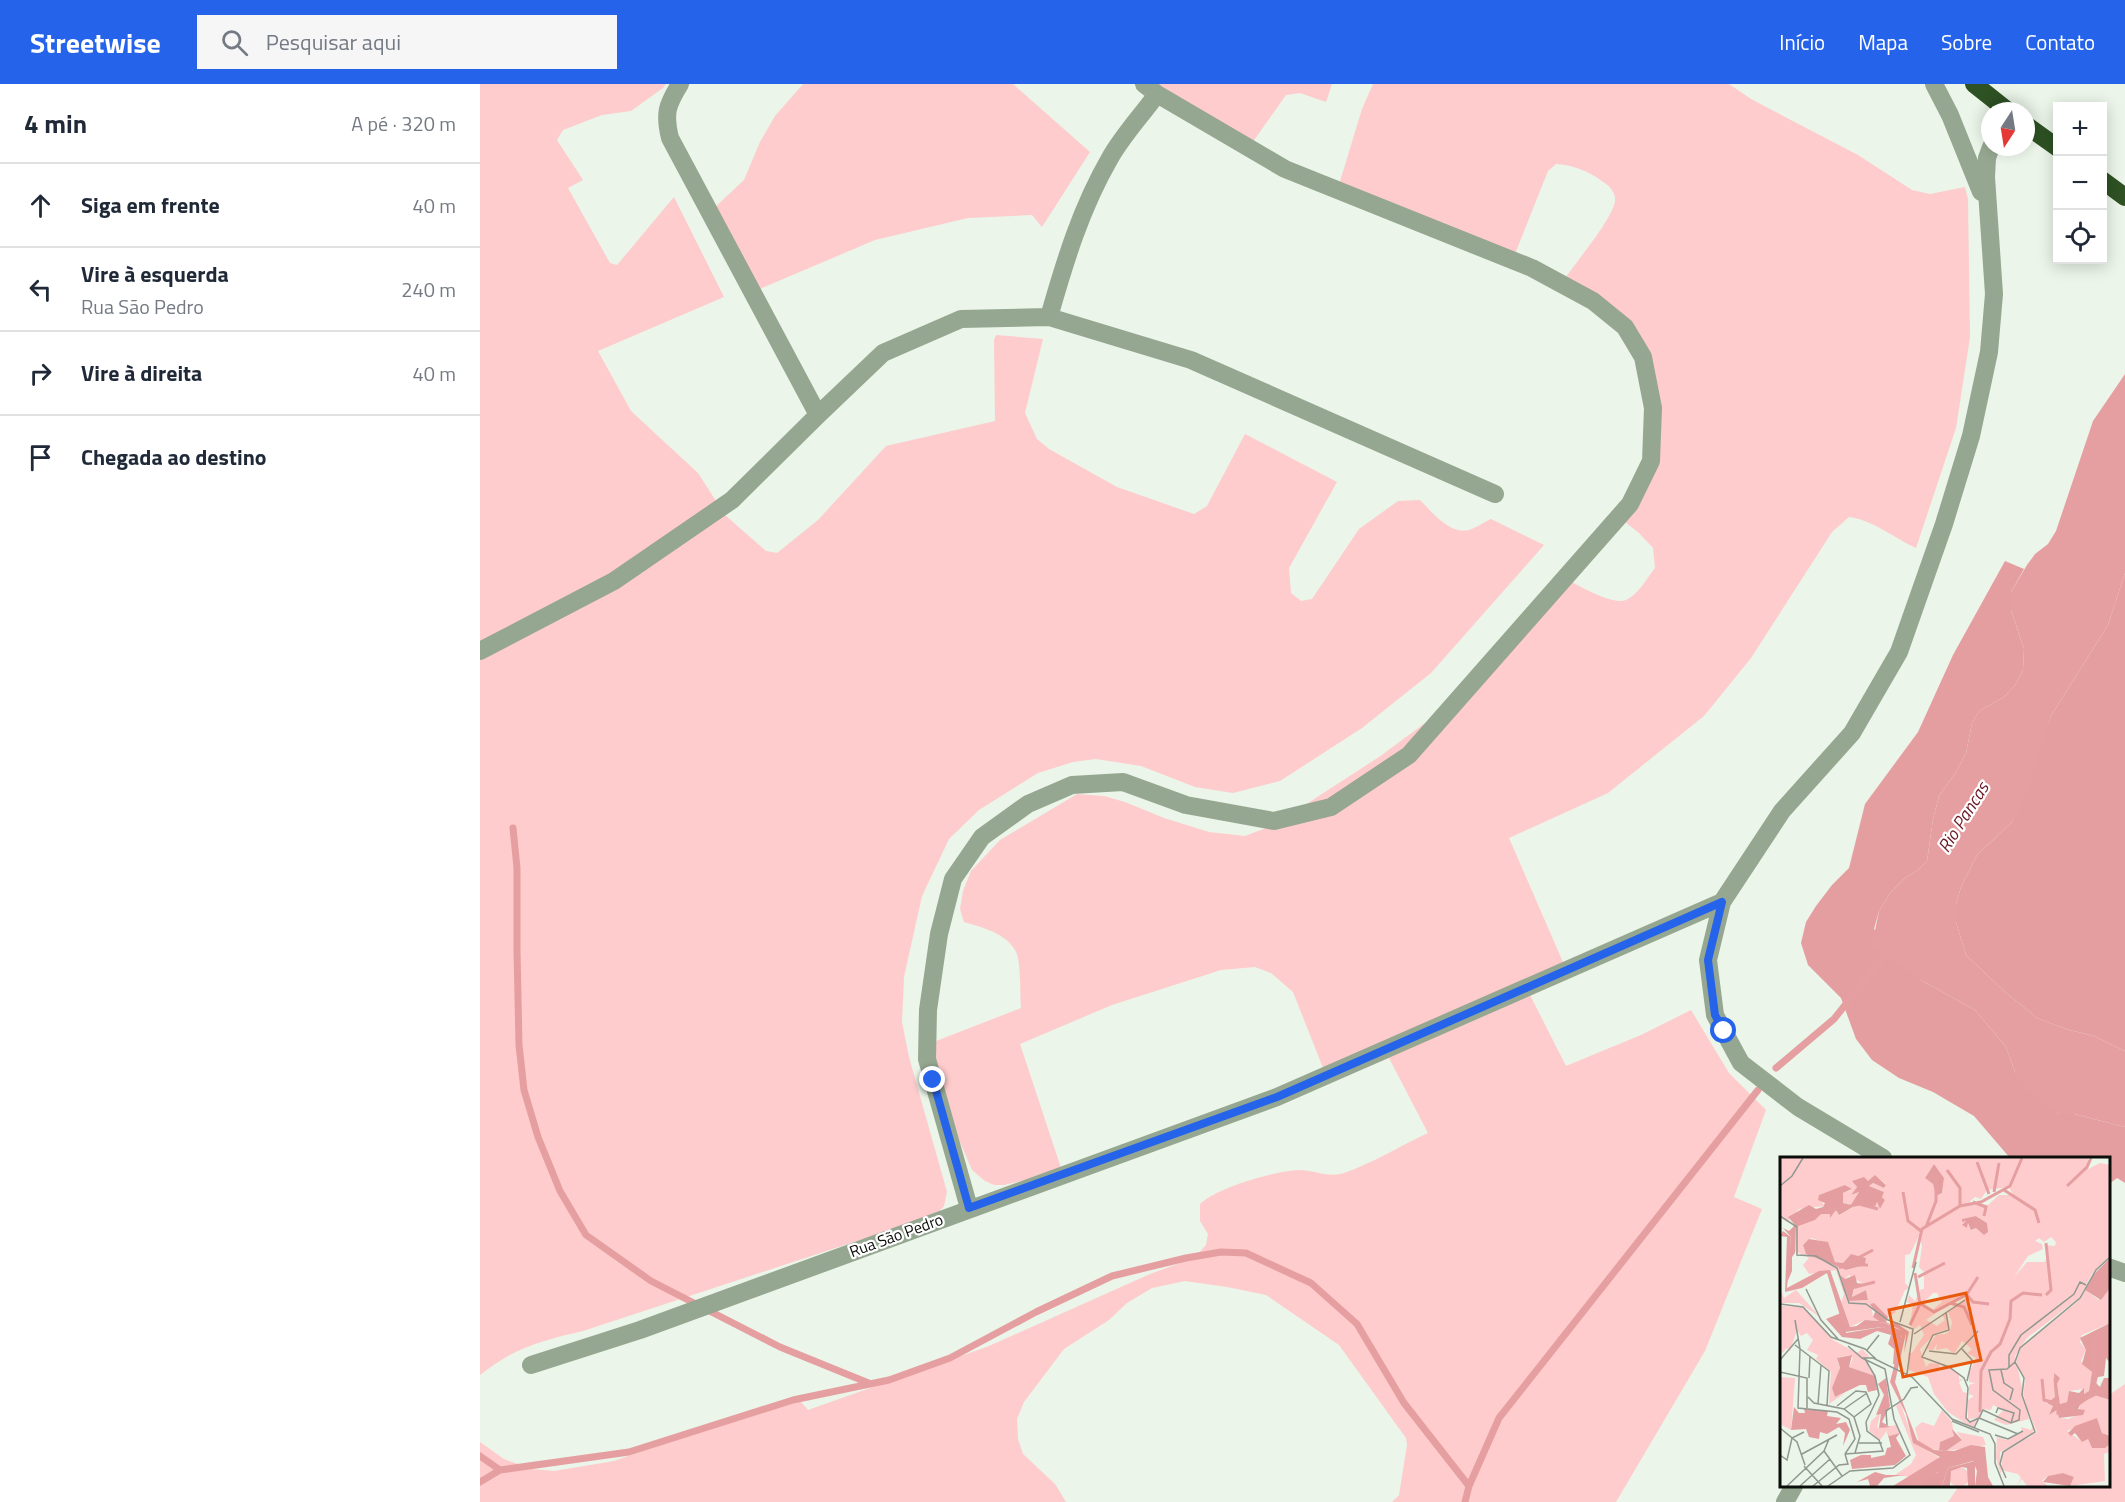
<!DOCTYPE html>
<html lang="pt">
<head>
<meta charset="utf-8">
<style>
  body { margin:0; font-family:"Titillium Web",sans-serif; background:#f6f6f7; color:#1f2937 }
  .controls { position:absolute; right:18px; top:18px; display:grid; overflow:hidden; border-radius:0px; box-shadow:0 3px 15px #0003 }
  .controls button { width:54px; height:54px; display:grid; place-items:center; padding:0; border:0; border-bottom:2px solid #e0e1e3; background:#fff; color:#1f2937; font:30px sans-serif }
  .compass { position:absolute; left:1501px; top:18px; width:54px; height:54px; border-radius:50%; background:#fff; box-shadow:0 3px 15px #0003; rotate:192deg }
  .stop { position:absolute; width:18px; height:18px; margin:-14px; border:4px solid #2563eb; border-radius:50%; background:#fff }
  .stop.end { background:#2563eb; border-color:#fff; box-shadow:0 2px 6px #0008 }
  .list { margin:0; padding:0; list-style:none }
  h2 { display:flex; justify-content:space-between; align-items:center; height:78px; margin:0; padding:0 24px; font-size:26px }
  h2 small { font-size:20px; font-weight:400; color:#747a83 }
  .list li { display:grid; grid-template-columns:39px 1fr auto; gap:18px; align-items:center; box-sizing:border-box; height:84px; padding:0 24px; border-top:2px solid #e0e1e3 }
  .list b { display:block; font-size:22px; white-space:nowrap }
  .list p { margin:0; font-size:20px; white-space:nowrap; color:#747a83 }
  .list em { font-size:20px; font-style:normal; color:#747a83 }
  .icon { flex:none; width:33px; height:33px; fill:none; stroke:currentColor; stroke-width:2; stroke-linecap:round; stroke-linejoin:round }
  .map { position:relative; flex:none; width:1645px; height:1418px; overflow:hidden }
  header { display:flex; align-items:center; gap:36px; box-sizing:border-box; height:84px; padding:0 30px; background:#2563eb; color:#fff }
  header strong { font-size:28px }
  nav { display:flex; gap:33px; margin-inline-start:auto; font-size:21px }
  .search { width:420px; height:54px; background:#f6f6f7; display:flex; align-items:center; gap:15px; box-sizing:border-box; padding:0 21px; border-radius:0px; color:#747a83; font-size:22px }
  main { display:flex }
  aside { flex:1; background:#fff }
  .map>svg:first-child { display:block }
  .green { fill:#fecccd }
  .forest { fill:#e59ea0 }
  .water { fill:#e69fa1 }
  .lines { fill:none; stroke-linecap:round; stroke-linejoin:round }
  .stream { stroke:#e69fa1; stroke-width:7 }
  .minor { stroke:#95a790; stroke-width:18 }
  .highway { stroke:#2e5224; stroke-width:18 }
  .route { stroke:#2563eb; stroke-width:8 }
  .labels { text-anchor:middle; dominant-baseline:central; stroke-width:4.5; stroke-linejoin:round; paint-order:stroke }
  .street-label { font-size:16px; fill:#0a0d09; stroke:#fff }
  .water-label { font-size:18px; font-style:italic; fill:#6c1a26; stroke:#fff }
  .inset-river { fill:none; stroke:#e69fa1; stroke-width:3 }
  .inset-road { fill:none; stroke:#91988f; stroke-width:1.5 }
  .view { fill:#e8590c; fill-opacity:0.15; stroke:#e8590c; stroke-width:3 }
  .inset-edge { fill:none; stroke:#0a0d09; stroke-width:3 }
</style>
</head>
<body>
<header>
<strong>Streetwise</strong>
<div class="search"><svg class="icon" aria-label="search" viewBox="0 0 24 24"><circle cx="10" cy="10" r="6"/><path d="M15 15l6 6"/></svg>Pesquisar aqui</div>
<nav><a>Início</a><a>Mapa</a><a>Sobre</a><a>Contato</a></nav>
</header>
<main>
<aside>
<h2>4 min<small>A pé · 320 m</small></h2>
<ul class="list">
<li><svg class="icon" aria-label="ahead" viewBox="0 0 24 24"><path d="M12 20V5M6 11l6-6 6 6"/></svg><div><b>Siga em frente</b></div><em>40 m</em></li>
<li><svg class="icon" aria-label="left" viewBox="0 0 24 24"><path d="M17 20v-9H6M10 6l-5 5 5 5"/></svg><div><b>Vire à esquerda</b><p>Rua São Pedro</p></div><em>240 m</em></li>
<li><svg class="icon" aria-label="right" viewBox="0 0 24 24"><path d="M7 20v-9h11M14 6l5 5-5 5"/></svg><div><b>Vire à direita</b></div><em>40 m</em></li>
<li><svg class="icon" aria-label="arrive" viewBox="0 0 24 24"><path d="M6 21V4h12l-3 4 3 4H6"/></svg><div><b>Chegada ao destino</b></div></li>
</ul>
</aside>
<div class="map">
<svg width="1645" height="1418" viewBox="0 0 1645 1418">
  <rect width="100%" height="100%" fill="#ebf5e9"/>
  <path class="green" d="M 0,0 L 186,0 L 183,4 L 151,27 L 122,31 L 83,46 L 77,56 L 103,96 L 88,104 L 130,179 L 137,181 L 194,113 L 244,213 L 118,267 L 151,327 L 218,389 L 245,431 L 286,467 L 297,469 L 338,436 L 406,362 L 515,337 L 514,256 L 516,251 L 563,255 L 545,329 L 557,355 L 569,365 L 637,403 L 714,430 L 727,422 L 765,350 L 857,398 L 809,484 L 811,509 L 821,517 L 832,515 L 879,445 L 918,417 L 940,416 C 952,428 970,451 989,446 C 996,444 1004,438 1011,435 L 1064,461 L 951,589 L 882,644 L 800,697 L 753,709 L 715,703 L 661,682 L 616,675 L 593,678 L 558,689 L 499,726 L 469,755 L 442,812 L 424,893 L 422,938 L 429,973 L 467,1108 L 464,1122 L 456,1131 L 103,1247 C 63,1256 33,1264 0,1291 Z
    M 323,0 L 533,0 L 610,68 L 562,143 L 552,131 L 488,134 L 395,156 L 275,207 L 233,125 L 264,96 L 280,58 L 295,32 Z
    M 672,0 L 852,0 L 846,18 L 820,9 L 806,11 L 770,62 Z
    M 893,0 L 1249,0 L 1271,15 L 1378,71 L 1432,106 L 1450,110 L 1485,103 L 1488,115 L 1490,253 L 1476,344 L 1436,464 C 1414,454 1393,436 1369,433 L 1352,448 L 1271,574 L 1224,632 L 1128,709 L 1029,754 L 1089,892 L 1050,911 L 1086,982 L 1161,951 L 1211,926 L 1249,989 L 1286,1026 L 1254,1113 L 1282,1125 L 1225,1267 L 1136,1418 L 912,1418 L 919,1411 L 927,1361 L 926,1354 L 859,1261 L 786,1211 L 747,1203 L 705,1197 L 672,1204 L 647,1219 L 629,1236 L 584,1265 L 544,1318 L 537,1335 L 538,1355 L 543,1370 L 575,1400 L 586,1418 L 0,1418 L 0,1358 L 24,1375 L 52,1385 L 74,1387 L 134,1377 L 316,1312 L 328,1326 L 509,1262 L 670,1190 L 714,1174 L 726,1161 L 728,1150 L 720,1137 L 720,1120 C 736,1104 794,1087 819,1086 C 834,1086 848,1094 864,1089 C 893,1079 920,1062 948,1049 L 909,974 L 849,999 L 813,908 L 791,889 L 775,883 L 741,886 L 632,921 L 540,960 L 581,1084 L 563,1092 L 524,1101 L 514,1101 L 505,1097 L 492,1086 L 465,1023 L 451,959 L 541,924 C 540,912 541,877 536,868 C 527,849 501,843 484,838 L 480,825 L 483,807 L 491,787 L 520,756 L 597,710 L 624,712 L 645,718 L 684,734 L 729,748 L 765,752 L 794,741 L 899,673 L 964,625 L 1083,493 C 1095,500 1133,522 1146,516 C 1158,511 1167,494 1175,484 L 1173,464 L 1159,449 L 1136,431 L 1166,367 L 1168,327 L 1157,275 L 1124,224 L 1086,193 C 1097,177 1133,134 1135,117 C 1136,105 1125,99 1116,93 C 1103,85 1091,81 1076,80 L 1068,87 L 1035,170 L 858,104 L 882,25 Z
    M 1645,1300 L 1645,1418 L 1468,1418 L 1479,1402 L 1628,1402 L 1629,1311 Z"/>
  <path class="forest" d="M 1525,477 L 1544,485 L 1531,508 L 1531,526 L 1544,565 L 1543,586 L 1535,601 L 1524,613 L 1499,627 L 1492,639 L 1486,669 L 1476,688 L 1459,712 L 1453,735 L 1447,777 L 1438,786 L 1425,794 L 1410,809 L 1399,827 L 1394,845 L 1441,896 L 1495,926 L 1526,963 L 1535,988 L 1578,1030 L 1594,1030 L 1645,1043 L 1645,1099 L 1637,1094 L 1629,1100 L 1628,1074 L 1530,1074 L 1494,1032 L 1453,1008 L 1419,994 L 1392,976 L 1376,955 L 1361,914 L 1328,881 L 1321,859 L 1326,838 L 1336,822 L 1352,801 L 1369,784 L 1385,720 L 1438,648 L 1473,571 Z
    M 1645,489 L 1645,967 L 1614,952 L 1586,945 L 1557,934 L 1524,907 L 1486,871 L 1476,838 L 1476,820 L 1481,803 L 1497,771 L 1532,738 L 1571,632 L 1628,541 Z"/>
  <path class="water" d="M 1645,290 L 1645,489 L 1628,541 L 1571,632 L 1543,719 L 1532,738 L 1497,771 L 1481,803 L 1476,820 L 1476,838 L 1486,871 L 1524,907 L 1557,934 L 1586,945 L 1614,952 L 1645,967 L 1645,1043 L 1594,1030 L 1578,1030 L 1561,1018 L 1545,1004 L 1535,988 L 1526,963 L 1495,926 L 1441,896 L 1392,861 L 1399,827 L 1410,809 L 1425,794 L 1438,786 L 1447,777 L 1453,735 L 1459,712 L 1476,688 L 1486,669 L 1492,639 L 1499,627 L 1524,613 L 1535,601 L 1543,586 L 1544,565 L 1531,526 L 1531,508 L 1547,481 L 1555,470 L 1568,460 L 1576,447 L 1613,337 Z"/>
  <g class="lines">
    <path class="stream" d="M 33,744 L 37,784 L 37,867 L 39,961 L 44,1006 L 58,1053 L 80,1107 L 106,1151 L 171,1197 L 300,1263 L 391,1300
      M 1296,984 L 1354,935 L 1410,865
      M 0,1372 L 20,1386
      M 0,1398 L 20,1386 L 149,1368 L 313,1316 L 409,1296 L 470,1274 L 556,1228 L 632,1192 L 706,1174 L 741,1168 L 766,1169 L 831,1199 L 877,1240 L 924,1319 L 989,1402
      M 985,1418 L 989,1402 L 1019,1334 L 1278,1006"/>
    <path class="minor" d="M 200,0 C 187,21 184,29 190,54 L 338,331
      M 1454,0 L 1470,31 L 1501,108
      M 569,233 C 585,177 601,124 630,74 C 643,51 662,31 677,10
      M 0,567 L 134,497 L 252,416 L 338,331 L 403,269 L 481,235 L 569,233 L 711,276 L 1015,410
      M 1403,1074 L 1318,1023 L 1261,979 L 1235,931 L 1228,876 L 1242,818 L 1302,727 L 1372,649 L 1419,568 L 1464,440 L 1491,352 L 1509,268 L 1514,210 L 1506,93 L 1507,74 L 1511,63
      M 489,1124 L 447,975 L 448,926 L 459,850 L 473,795 L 502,753 L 548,720 L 592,701 L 643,698 L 706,721 L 794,737 L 851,723 L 929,671 L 1150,420 L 1171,377 L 1173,324 L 1163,273 L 1145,243 L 1113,217 L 1052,184 L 805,85 L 677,10 L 664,0
      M 1628,1183 L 1645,1189
      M 51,1281 L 160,1246 L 797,1013 L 1242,818
      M 1305,1418 L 1314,1402"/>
    <path class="highway" d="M 1494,0 L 1528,27
      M 1546,41 L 1578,64
      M 1622,96 L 1645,113"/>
  </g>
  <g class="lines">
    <path class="route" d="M 453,996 L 489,1124 L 797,1013 L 1242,818 L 1228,876 L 1235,931 L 1244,947"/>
  </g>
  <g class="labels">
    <g class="street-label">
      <text transform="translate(416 1151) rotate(-20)">Rua São Pedro</text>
    </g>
    <g class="water-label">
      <text transform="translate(1483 733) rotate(-58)">Rio Pancas</text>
    </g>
  </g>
  <g transform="translate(1300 1073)">
    <rect width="330" height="330" fill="#ebf5e9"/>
    <path d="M 0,1 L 308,1 L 308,12 L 320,6 L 330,8 L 330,99 L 312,117 L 299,141 L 247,181 L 235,199 L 249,262 L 226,268 L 214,263 L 223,253 L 213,248 L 211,253 L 203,252 L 201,261 L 188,262 L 188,243 L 194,239 L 189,237 L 189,228 L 195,226 L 189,225 L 189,216 L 196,201 L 187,196 L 192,192 L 182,184 L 174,197 L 167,191 L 156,193 L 157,187 L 153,193 L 146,192 L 156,178 L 165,177 L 170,174 L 172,165 L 168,155 L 188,139 L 172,144 L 146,163 L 157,169 L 165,163 L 162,158 L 166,156 L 170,171 L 156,176 L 140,192 L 146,210 L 150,206 L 159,207 L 160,214 L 164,208 L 179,216 L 179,223 L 184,221 L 179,225 L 183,235 L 187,236 L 186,261 L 191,265 L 198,262 L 193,271 L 168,255 L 154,237 L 148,220 L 129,213 L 128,196 L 132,196 L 144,178 L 140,168 L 134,172 L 130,168 L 133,148 L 127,145 L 129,138 L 135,144 L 141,132 L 144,132 L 144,115 L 139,110 L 142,89 L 139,79 L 130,97 L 125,98 L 125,126 L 130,131 L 125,133 L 115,156 L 108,160 L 91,146 L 93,160 L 100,164 L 85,163 L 70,170 L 65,163 L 61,146 L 64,137 L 56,113 L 29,117 L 23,108 L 29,101 L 15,94 L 16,70 L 35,63 L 41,57 L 50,57 L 50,61 L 56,53 L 59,58 L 79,47 L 95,50 L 97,45 L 100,52 L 105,43 L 102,40 L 104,35 L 89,29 L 92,26 L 105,31 L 106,27 L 96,19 L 88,24 L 83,21 L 79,25 L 73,24 L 77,30 L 71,38 L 79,35 L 73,48 L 63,46 L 63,36 L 72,33 L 66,28 L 39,38 L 44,49 L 19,52 L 7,65 L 0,60 ZM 154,7 L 164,21 L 162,36 L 156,39 L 153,27 L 145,21 ZM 229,30 L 233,38 L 219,38 L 208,48 L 189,45 L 195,40 L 201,42 L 207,33 ZM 197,59 L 207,66 L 206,77 L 196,71 L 192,73 L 188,66 L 187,71 L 183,68 L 186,64 L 182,65 L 183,62 ZM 31,81 L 48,86 L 55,105 L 63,106 L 71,97 L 86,101 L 85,108 L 67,113 L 26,97 L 23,88 ZM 259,81 L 264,85 L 271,80 L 276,85 L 275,89 L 264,88 L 268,95 L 265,105 L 247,105 L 234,120 L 248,99 L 263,92 L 262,87 L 255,84 ZM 69,118 L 85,128 L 75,131 L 72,140 L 86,133 L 88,143 L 69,144 L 59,120 L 65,122 ZM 153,136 L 157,136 L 162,145 L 151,154 L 143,146 ZM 0,131 L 4,141 L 16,133 L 40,160 L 19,146 L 0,146 ZM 330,131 L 330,166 L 302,178 L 300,185 L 306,193 L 301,204 L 312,215 L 309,234 L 304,237 L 304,232 L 289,234 L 287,245 L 280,247 L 277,227 L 280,221 L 274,216 L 275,240 L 267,246 L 273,249 L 269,258 L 277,253 L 279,261 L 288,262 L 300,257 L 303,252 L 299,254 L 300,248 L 314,238 L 330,243 L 330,279 L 322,276 L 317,261 L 287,274 L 300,283 L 308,282 L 312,291 L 330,287 L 330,295 L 324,297 L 325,324 L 290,329 L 294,320 L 283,316 L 266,320 L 262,324 L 268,329 L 247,329 L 242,322 L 237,328 L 241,321 L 238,317 L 221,313 L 223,296 L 257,275 L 243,242 L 245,223 L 236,206 L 241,190 L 297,145 L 305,133 L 319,143 ZM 0,149 L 23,150 L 53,183 L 77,196 L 82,192 L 89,199 L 85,204 L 95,219 L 69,210 L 73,201 L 70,198 L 57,201 L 60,213 L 52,231 L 55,240 L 65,236 L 49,247 L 51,215 L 36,202 L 38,198 L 27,193 L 33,183 L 27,176 L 21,179 L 17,173 L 10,194 L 7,191 L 0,198 ZM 0,220 L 15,221 L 11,273 L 0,267 ZM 120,245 L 134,286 L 160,301 L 130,320 L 115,318 L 131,307 L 136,298 L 116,249 ZM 162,253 L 172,265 L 174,279 L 160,285 L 159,293 L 150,292 L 139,286 L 135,271 L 142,265 L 154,269 ZM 100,256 L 97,271 L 116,268 L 120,276 L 109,279 L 107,274 L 100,283 L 89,274 L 91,264 ZM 254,268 L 252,279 L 220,295 L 221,318 L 216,301 L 217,280 L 227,283 L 242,275 L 241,270 L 251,273 ZM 177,275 L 203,280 L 206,288 L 166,294 L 182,283 ZM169 320a10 10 0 1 1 20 0a10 10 0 1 1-20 0Z" fill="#fecccd" fill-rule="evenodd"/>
    <path d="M 154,7 L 164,21 L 162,36 L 156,39 L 153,27 L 145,21 ZM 95,18 L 106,28 L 104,31 L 93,26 L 89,29 L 104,35 L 102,40 L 105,43 L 100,52 L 97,45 L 95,50 L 78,47 L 59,58 L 56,53 L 50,61 L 50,57 L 41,57 L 35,63 L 16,70 L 15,96 L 12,100 L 12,114 L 6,128 L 11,80 L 3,71 L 9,74 L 15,68 L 8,60 L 29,48 L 36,52 L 43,50 L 45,46 L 38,43 L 39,38 L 65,28 L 72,32 L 63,36 L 63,46 L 71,48 L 79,35 L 71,38 L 77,30 L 72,24 L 84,20 L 88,24 ZM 196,59 L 207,66 L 208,75 L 204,78 L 196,71 L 191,73 L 188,66 L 187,71 L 182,68 L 186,64 L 182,65 L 182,62 ZM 29,82 L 48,85 L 55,105 L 63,106 L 71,97 L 86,101 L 85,108 L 66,113 L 26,97 L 23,88 ZM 330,101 L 330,131 L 321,143 L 305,133 L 313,118 ZM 60,118 L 65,122 L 75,118 L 77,126 L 85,127 L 74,131 L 72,140 L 86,133 L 88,143 L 69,144 ZM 94,146 L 108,160 L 106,165 L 112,168 L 115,165 L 129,175 L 124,196 L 126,177 L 117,171 L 103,165 L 74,171 L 85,163 L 99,164 L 93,160 L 95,155 L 90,147 ZM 61,156 L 66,176 L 102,170 L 122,177 L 116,208 L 113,207 L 114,192 L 108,187 L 111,178 L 97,174 L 80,182 L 62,180 L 46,162 ZM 330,166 L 330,206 L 326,201 L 324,219 L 318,220 L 316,226 L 320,230 L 324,221 L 330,221 L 330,243 L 314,238 L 300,248 L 298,252 L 305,253 L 303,258 L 279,261 L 277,253 L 269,258 L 273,249 L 267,246 L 275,240 L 274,216 L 280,221 L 277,227 L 280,247 L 287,245 L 289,234 L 299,236 L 304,231 L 304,237 L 309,234 L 312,215 L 302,207 L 306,193 L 300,181 ZM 72,198 L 69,210 L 95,219 L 97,233 L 88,235 L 86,228 L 80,228 L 55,240 L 52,231 L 60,211 L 57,201 ZM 106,221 L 110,249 L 102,265 L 110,270 L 99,271 L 101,257 L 96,258 L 104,238 L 98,227 ZM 14,250 L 19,256 L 25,256 L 24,252 L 48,254 L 47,259 L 61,261 L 56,267 L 66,265 L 70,273 L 63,289 L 65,276 L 59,270 L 47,277 L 40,275 L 39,282 L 29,280 L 26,272 L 11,273 ZM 317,261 L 322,276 L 330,279 L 330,287 L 325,291 L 312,291 L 308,282 L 302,285 L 295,276 L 291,279 L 288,276 L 295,269 ZM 172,272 L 182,283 L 166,294 L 159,293 L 160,285 L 174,279 ZM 107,274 L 109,279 L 120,276 L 116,281 L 126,299 L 115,308 L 72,312 L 70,303 L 81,298 L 91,298 L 91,301 L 105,298 L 107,291 L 111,290 ZM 195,304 L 195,329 L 188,329 L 187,311 L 182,310 L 171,314 L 170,329 L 162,329 L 168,311 ZM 95,315 L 106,318 L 124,318 L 104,321 L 97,329 L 90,329 L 88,322 L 77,325 ZM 159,315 L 159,329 L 138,329 L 150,319 ZM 283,316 L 294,320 L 290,329 L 263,325 L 268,319 Z" fill="#e59ea0"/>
    <path d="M 3,74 L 11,80 L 7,131 L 39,114 L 50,113 L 70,170 L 103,165 L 126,176 L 115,225 L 137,283 L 154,293 L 174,294 L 191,288 L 205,290 L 208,320 L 213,329 L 195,329 L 197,314 L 193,304 L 168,311 L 162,329 L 159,329 L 158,315 L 138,329 L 113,329 L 160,300 L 133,286 L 126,257 L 110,225 L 122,178 L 102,170 L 65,175 L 47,116 L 22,131 L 5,135 L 7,80 L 0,79 Z" fill="#e69fa1"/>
    <path class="inset-river" d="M 197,5 L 209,37M 167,13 L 180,31 L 180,48M 287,29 L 307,10 L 311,1M 224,33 L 255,53 L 259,66M 123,35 L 128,64 L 141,74M 214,35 L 219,6M 193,45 L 206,50 L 204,59M 16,68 L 40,56 L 79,47 L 98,52M 146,70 L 156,44 L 156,19M 266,86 L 271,133 L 266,138M 68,108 L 88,108M 59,111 L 93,93M 133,111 L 142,72 L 180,49 L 201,45 L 230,29 L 242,1M 138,120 L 165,106M 64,133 L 95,125M 187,137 L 198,120M 187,138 L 193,145 L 209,147M 170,146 L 184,150 L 192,168M 141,147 L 154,155 L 186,138M 130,168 L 140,147 L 135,116M 315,181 L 315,234M 275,221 L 278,256 L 330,230M 262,222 L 264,243 L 276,246M 200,255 L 201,214 L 211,195 L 220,187 L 230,162 L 231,144 L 243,136 L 262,138"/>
    <path class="inset-road" d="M 0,29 L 12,19 L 23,1M 0,59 L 17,70 L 17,98 L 36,99 L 57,111 L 69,146 L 86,147 L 108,163 L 133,172 L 127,217M 26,132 L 41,163 L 58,182M 0,147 L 23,150 L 51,180 L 85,192 L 96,202M 166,155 L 169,173 L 153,178 L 142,200 L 169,210 L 184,221 L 188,231 L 186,261 L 190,265 L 199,261M 15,163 L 20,192 L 18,251 L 57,255 L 69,262 L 75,282 L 65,297M 120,165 L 136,105M 134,177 L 185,143M 15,188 L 49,214 L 47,248M 68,189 L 82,201 L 93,201 L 132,220 L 172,262 L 210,277 L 215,287 L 215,306 L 224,329M 181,191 L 192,203 L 187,224M 87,193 L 99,178M 149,194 L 176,197 L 198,174M 85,202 L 95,219 L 99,238 L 86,265M 0,203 L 18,182M 229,211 L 229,198 L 241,178 L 294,137 L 300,125 L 306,128M 221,213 L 224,226 L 233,232 L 230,243M 0,215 L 27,221 L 27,251M 29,221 L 30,199M 28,240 L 34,246 L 64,252 L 74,260 L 80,279 L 75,296M 38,247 L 41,208M 57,249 L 76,234 L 86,235 L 91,247 L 74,260M 64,252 L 87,236M 216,256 L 218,251 L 234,256 L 231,266M 199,261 L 238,277M 172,264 L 199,275M 107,268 L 106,254 L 124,242 L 131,231 L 138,230M 0,271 L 17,285 L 25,308M 194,271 L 203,253 L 231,266 L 239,263 L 240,253 L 213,233 L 209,213 L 227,212 L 235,205M 215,278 L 228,282 L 243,274M 79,286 L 102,286M 44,294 L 62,319M 22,297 L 57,278M 65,297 L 103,294 L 99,283 L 87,274 L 86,265M 0,298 L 7,303 L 12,281 L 24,275M 24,309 L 42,329M 226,321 L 220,307 L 223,295 L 255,275 L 242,238 L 244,221 L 235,205 L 240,191 L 300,141 L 316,113 L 330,100M 7,329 L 44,294 L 49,282M 20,329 L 50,302M 33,329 L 59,308 L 68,307 L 65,297M 48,329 L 70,314 L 113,311 L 130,298 L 114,262 L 105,212 L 82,201"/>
    <path class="view" d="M 186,136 L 201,203 L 123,220 L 109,153 Z"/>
    <rect width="330" height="330" class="inset-edge"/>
  </g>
</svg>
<div class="controls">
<button>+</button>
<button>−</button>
<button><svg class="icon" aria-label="locate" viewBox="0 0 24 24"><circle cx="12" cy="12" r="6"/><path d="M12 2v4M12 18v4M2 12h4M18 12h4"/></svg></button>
</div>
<svg class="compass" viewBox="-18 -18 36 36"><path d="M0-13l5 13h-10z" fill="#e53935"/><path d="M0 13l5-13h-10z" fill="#747a83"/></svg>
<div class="stop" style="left:1244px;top:947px"></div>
<div class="stop end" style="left:453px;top:996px"></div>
</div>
</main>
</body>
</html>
